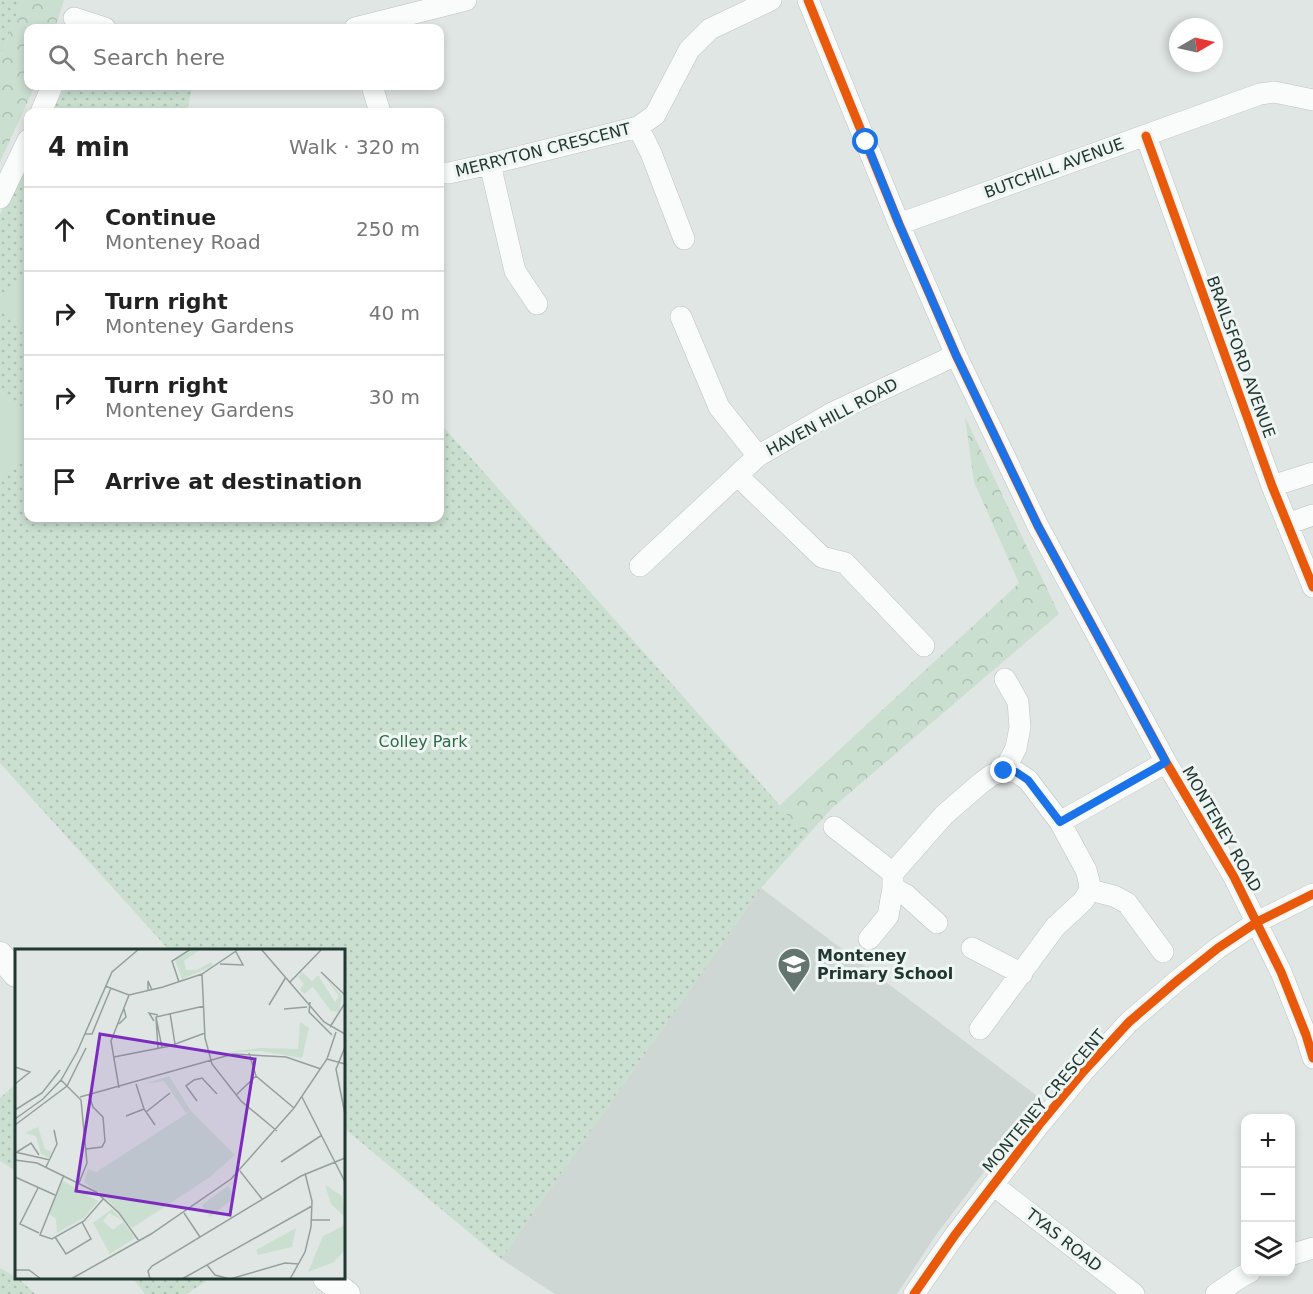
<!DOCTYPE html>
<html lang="en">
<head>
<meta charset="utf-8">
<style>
  body { margin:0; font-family:"DejaVu Sans",sans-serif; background:#f6f6f6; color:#222 }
  .controls { position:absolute; right:18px; bottom:18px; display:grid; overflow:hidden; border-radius:12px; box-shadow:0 3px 9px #0003 }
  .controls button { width:54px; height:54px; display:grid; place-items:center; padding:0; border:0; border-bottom:2px solid #e0e0e0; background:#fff; color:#222; font:30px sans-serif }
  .compass { position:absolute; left:1169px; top:18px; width:54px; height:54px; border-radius:50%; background:#fff; box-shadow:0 3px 9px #0003; rotate:81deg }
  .stop { position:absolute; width:18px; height:18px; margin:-14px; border:4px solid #1a73e8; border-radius:50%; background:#fff }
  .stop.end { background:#1a73e8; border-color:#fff; box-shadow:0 2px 6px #0008 }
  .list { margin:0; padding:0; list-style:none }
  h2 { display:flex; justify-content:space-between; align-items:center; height:78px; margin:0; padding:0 24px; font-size:26px }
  h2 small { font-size:20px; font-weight:400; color:#767676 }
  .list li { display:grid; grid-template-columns:39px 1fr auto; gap:18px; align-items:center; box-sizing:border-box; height:84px; padding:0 24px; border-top:2px solid #e0e0e0 }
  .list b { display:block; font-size:22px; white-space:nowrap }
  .list p { margin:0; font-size:20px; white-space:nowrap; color:#767676 }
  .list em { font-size:20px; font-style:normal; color:#767676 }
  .icon { flex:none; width:33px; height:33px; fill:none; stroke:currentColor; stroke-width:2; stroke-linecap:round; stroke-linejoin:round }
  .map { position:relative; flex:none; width:1313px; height:1294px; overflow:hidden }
  .search { position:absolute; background:#fff; box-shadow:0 3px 9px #0003; left:24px; top:24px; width:420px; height:66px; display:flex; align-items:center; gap:15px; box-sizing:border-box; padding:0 21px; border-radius:12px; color:#767676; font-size:22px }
  .panel { position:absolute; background:#fff; box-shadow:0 3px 9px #0003; left:24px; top:108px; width:420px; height:414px; border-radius:12px }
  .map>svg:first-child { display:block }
  .built { fill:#ced7d3 }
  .grass { fill:url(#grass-dots) }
  .forest { fill:url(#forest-crowns) }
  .garden { fill:#cadfd0 }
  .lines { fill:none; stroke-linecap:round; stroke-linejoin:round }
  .minor-casing { stroke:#bdc3c0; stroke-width:22 }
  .tertiary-casing { stroke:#bdc3c0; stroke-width:27 }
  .minor { stroke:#fafbfb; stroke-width:21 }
  .tertiary { stroke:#fafbfb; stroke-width:26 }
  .cycleway-casing { stroke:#eef5f2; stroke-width:13 }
  .cycleway { stroke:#e8590c; stroke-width:9 }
  .route { stroke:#1a73e8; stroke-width:8 }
  .labels { text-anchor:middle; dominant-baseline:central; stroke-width:6; stroke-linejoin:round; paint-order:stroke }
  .street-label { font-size:16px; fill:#213731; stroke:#eef5f2 }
  .park-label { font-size:16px; fill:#2e6a46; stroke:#eef5f2 }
  .poi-label { font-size:16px; font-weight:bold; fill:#213731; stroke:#eef5f2; text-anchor:start }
  .inset-road { fill:none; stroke:#94a09c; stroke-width:1.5 }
  .view { fill:#7b2cbf; fill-opacity:0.15; stroke:#7b2cbf; stroke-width:3 }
  .inset-edge { fill:none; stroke:#213731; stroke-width:3 }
</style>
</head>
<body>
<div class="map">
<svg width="1313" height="1294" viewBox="0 0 1313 1294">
  <defs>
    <pattern id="grass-dots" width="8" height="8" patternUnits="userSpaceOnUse" patternTransform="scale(1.5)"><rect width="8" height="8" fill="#cadfd0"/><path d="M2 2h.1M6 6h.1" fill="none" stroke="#adc0b3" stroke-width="1.8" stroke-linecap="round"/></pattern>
    <pattern id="forest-crowns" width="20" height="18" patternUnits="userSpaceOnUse" patternTransform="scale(1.5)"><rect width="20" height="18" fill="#cadfd0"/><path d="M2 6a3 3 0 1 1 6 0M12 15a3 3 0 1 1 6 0" fill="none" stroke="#adc0b3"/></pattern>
  </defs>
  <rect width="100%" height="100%" fill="#e0e6e3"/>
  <path class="built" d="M 761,888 L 1040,1098 L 936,1235 L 897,1294 L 555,1294 L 501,1259 Z"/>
  <path class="grass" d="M 0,0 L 22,0 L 0,57 Z
    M 66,86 L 192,86 L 187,112 L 51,112 Z
    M 28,159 L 28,518 L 440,518 L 440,423 L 807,836 L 761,888 L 501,1259 L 344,1128 L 344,950 L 169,950 L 0,763 L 0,214 Z
    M 16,1084 L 16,1171 L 0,1161 L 0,1098 Z
    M 0,1268 L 19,1279 L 35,1294 L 0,1294 Z
    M 133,1278 L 209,1278 L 205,1282 L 186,1294 L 145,1294 Z"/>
  <path class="forest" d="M 22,0 L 64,0 L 55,28 L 28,28 L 28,86 L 35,86 L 0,162 L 0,57 Z
    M 965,417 L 1059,614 L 832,808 L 807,836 L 779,806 L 1019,583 L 974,482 Z"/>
  <path class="garden" d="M 28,273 L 28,337 L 0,309 L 0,301 Z
    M 0,392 L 28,421 L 28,453 L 0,482 Z"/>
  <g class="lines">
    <defs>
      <path id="minor" d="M 808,0 L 899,224 L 956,355 L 1038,526 L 1166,762 L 1234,877 L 1281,972 L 1306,1035 L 1313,1058
        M 74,18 L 105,28
        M 355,28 L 466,0
        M 372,86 L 380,112
        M 41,112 L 52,86
        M 638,127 L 651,153 L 684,239
        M 1146,136 L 1272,486 L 1313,587
        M 490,164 L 515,271 L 537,304
        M 440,173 L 449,173 L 490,164 L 638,127 L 655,115 L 689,50 L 710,29 L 771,0
        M 0,198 L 28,140
        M 899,224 L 1260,94 L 1274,92 L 1313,100
        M 681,317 L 719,407 L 758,456
        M 738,476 L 822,557 L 845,563 L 924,646
        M 1272,486 L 1313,473
        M 1287,524 L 1313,515
        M 640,566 L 758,456 L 832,413 L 956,355
        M 1004,771 L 1016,748 L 1020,727 L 1018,702 L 1005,679
        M 1060,822 L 1166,762
        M 834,827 L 893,873 L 893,888 L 888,916 L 869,939
        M 893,873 L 944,815 L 981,783 L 992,775 L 1004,771 L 1016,772 L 1028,780 L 1060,822 L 1086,870 L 1089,881 L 1090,890 L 1083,901 L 1055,927 L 980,1029
        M 893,888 L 906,895 L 937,923
        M 1090,890 L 1114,896 L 1127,903 L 1163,952
        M 972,948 L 1022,974
        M 993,1185 L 1134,1294
        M 1290,1255 L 1313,1248
        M 914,1294 L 955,1235 L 1039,1125 L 1083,1072 L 1129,1022 L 1178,980 L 1218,948 L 1257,922 L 1313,894
        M 1216,1294 L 1241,1277 L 1250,1272"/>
      <path id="tertiary" d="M 0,955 L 16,974
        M 326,1278 L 347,1294"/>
    </defs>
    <use href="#minor" class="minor-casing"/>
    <use href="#tertiary" class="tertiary-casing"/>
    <use href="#minor" class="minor"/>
    <use href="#tertiary" class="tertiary"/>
    <defs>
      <path id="cycleway" d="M 808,0 L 899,224 L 956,355 L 1038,526 L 1166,762 L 1234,877 L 1281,972 L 1306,1035 L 1313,1058
        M 1146,136 L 1272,486 L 1313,587
        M 914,1294 L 955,1235 L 1039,1125 L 1083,1072 L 1129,1022 L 1178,980 L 1218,948 L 1257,922 L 1313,894"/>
    </defs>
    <use href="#cycleway" class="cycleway-casing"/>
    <use href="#cycleway" class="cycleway"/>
  </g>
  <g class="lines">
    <path class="route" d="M 866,142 L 899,224 L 956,355 L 1038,526 L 1166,762 L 1060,822 L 1028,780 L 1016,772 L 1004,771"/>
  </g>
  <defs>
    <symbol id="school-pin" viewBox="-11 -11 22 30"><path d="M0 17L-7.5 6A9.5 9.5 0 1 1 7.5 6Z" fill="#64746f" stroke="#eef5f2"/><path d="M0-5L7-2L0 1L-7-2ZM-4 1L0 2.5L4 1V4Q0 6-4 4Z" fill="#fff"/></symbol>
  </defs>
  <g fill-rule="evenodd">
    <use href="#school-pin" x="775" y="945" width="38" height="52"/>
  </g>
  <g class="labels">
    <g class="street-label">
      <text transform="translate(543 150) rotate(-14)">MERRYTON CRESCENT</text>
      <text transform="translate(1054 168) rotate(-20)">BUTCHILL AVENUE</text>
      <text transform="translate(1241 357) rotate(70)">BRAILSFORD AVENUE</text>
      <text transform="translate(832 417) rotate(-28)">HAVEN HILL ROAD</text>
      <text transform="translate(1222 829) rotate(60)">MONTENEY ROAD</text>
      <text transform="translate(1044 1101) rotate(-50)">MONTENEY CRESCENT</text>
      <text transform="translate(1064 1240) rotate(38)">TYAS ROAD</text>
    </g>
    <g class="park-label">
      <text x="423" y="741">Colley Park</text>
    </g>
    <g class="poi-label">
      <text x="817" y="955">Monteney<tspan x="817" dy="18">Primary School</tspan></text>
    </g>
  </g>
  <g transform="translate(15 949)">
    <rect width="330" height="330" fill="#e0e6e3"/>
    <path d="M 180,0 L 186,0 L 169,12 L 171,21 L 182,21 L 196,13 L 198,17 L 167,30 L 160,11 ZM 287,23 L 297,32 L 303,26 L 320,53 L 324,47 L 307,24 L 327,47 L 324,63 L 316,62 L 298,38 L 289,45 L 285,40 L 289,35 L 283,28 ZM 285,73 L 294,79 L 287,109 L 245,102 L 205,104 L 246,99 L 283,100 ZM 176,162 L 220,206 L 195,228 L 117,279 L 95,253 L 69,233 L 73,220 L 81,223 ZM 23,178 L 30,200 L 37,203 L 34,209 L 26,205 L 21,187 L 10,184 ZM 48,232 L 83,252 L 70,268 L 42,284 L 41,270 L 33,264 ZM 310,236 L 327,247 L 330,268 L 316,255 ZM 213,237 L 220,248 L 195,268 L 187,256 ZM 97,260 L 107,271 L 94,264 L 88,272 L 98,281 L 108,273 L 120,289 L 95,305 L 78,274 ZM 330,269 L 330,301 L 319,313 L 293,323 L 308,287 L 328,277 ZM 281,279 L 277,298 L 243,306 L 241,301 Z" fill="#cadfd0"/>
    <path d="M 154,127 L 176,162 L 171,164 L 149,132 L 129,135 Z" fill="#cadfd0"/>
    <path d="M105 255a8 8 0 1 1 16 0a8 8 0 1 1-16 0Z" fill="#cadfd0"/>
    <path class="inset-road" d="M 246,0 L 309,73 L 330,85M 205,15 L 228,16 L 221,3M 306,23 L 330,46M 187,25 L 190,89 L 197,115 L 226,152 L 262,182M 164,33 L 157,12 L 176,0M 275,33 L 307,0M 90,37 L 114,46 L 148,38 L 187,25 L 224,0M 133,42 L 133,32 L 137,41M 295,53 L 294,63 L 317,86M 254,56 L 271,28M 269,60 L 292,58M 155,64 L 160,95M 141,68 L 147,99M 139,72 L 134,64 L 143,66M 104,75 L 111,68 L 109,60M 315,78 L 330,54M 70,85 L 77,85 L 96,39M 330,98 L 321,120 L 330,165M 143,100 L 141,68 L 189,57M 234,104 L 241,127 L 279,159M 99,108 L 155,97 L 190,84M 312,110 L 330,115M 0,118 L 15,123 L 0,135M 46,131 L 66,151 L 72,214 L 64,234M 121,135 L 129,160 L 140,176M 104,139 L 96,92 L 114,46M 221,146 L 241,127M 65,148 L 218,105 L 271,108 L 306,120M 287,148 L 330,233M 182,152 L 171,137 L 179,131 L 187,129 L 202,145M 0,161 L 27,144 L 45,121M 131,163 L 155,144M 111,167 L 129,160M 0,170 L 28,150 L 46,131 L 62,103 L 97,23 L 124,0M 0,176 L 52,137 L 71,99M 71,200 L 87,198 L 90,192 L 88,168 L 78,158 L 74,146M 0,203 L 35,211M 2,203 L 16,194 L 24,206M 270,210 L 266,213 L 307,186M 0,211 L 22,214 L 81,243 L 104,264 L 124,292M 31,218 L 42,195 L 39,181 L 40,185M 225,222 L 247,250M 49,226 L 25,286 L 37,290 L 69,272 L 89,249M 0,228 L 40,246M 23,239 L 5,275 L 24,284M 169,264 L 185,288M 297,271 L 315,271 L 310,271M 40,288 L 51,305 L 76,290 L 67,273M 192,316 L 200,326 L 215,330 L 270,314 L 284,315M 0,321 L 14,321 L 26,330M 56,330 L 136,285 L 216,230 L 279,159 L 312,110 L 321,83M 135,330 L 133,322 L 137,317 L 286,227 L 330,209M 167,330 L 297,257M 275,330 L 290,303 L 296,278 L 297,252 L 290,224"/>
    <path class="view" d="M 85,85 L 240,110 L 215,266 L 61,242 Z"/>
    <rect width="330" height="330" class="inset-edge"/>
  </g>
</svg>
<div class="controls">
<button>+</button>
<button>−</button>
<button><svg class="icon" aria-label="layers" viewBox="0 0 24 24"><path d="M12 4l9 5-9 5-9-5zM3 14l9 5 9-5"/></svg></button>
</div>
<svg class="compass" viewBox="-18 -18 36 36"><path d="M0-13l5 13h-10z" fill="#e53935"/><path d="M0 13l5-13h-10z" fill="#767676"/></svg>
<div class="stop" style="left:866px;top:142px"></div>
<div class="stop end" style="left:1004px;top:771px"></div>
<div class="search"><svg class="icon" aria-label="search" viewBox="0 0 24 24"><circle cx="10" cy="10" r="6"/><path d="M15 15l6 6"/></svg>Search here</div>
<section class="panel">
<h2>4 min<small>Walk · 320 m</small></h2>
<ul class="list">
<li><svg class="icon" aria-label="ahead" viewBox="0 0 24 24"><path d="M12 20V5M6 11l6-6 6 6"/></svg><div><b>Continue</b><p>Monteney Road</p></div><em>250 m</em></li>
<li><svg class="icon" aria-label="right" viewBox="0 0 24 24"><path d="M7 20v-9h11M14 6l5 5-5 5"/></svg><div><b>Turn right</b><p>Monteney Gardens</p></div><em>40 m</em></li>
<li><svg class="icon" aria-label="right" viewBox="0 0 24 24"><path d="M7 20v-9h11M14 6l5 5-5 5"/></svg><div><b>Turn right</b><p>Monteney Gardens</p></div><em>30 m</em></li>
<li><svg class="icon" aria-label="arrive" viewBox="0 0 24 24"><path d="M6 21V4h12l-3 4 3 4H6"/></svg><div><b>Arrive at destination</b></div></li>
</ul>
</section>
</div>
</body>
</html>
